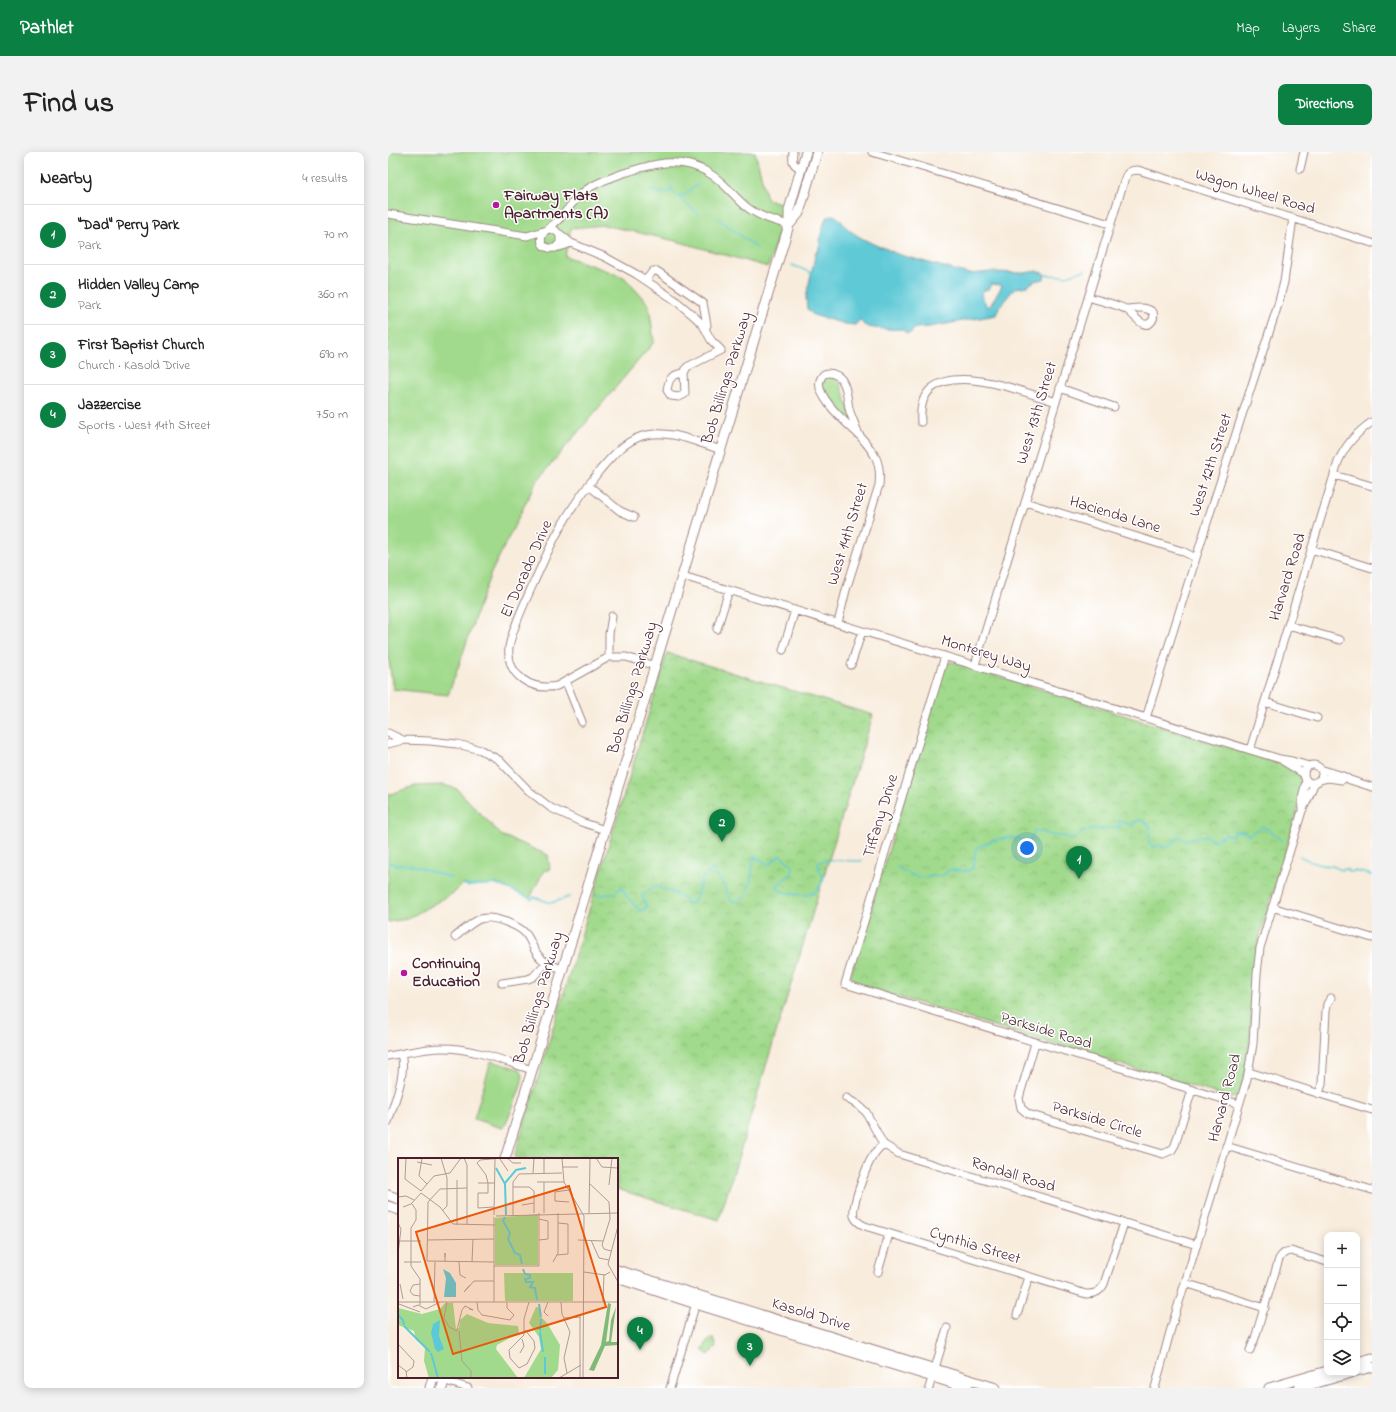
<!DOCTYPE html>
<html lang="en">
<head>
<meta charset="utf-8">
<style>
  body { margin:0; font-family:"Indie Flower",sans-serif; background:#f2f2f2; color:#222 }
  .controls { position:absolute; right:12px; bottom:12px; display:grid; overflow:hidden; border-radius:8px; box-shadow:0 2px 10px #0003 }
  .controls button { width:36px; height:36px; display:grid; place-items:center; padding:0; border:0; border-bottom:1px solid #e0e0e0; background:#fff; color:#222; font:20px sans-serif }
  .you { position:absolute; left:639px; top:696px; width:14px; height:14px; margin:-10px; border:3px solid #fff; border-radius:50%; background:#1a73e8; box-shadow:0 0 0 6px #1a73e833 }
  .badge { display:grid; place-items:center; width:26px; height:26px; border-radius:50%; background:#0b8043; color:#fff; font-size:13px; font-weight:700 }
  .pin { position:absolute; translate:-50% -33px; filter:drop-shadow(0 1px 2px #0008) }
  .pin::after { content:''; position:absolute; top:21px; width:14px; height:12px; background:inherit; clip-path:polygon(0 0,100% 0,50% 100%) }
  .list { margin:0; padding:0; list-style:none }
  h2 { display:flex; justify-content:space-between; align-items:center; height:52px; margin:0; padding:0 16px; font-size:17px }
  h2 small { font-size:13px; font-weight:400; color:#767676 }
  .list li { display:grid; grid-template-columns:26px 1fr auto; gap:12px; align-items:center; box-sizing:border-box; height:60px; padding:0 16px; border-top:1px solid #e0e0e0 }
  .list b { display:block; font-size:15px; white-space:nowrap }
  .list p { margin:0; font-size:13px; white-space:nowrap; color:#767676 }
  .list em { font-size:13px; font-style:normal; color:#767676 }
  .icon { flex:none; width:22px; height:22px; fill:none; stroke:currentColor; stroke-width:2; stroke-linecap:round; stroke-linejoin:round }
  .map { position:relative; flex:none; width:984px; height:1236px; overflow:hidden; border-radius:8px }
  header { display:flex; align-items:center; gap:24px; box-sizing:border-box; height:56px; padding:0 20px; background:#0b8043; color:#fff }
  header strong { font-size:19px }
  nav { display:flex; gap:22px; margin-inline-start:auto; font-size:14px }
  .intro { display:flex; align-items:center; justify-content:space-between; box-sizing:border-box; height:96px; padding:0 24px }
  h1 { margin:0; font-size:28px }
  .button { padding:10px 18px; border-radius:8px; background:#0b8043; color:#fff; font-size:14px; font-weight:700 }
  main { display:flex; gap:24px; padding:0 24px }
  aside { flex:1; background:#fff; border-radius:8px; box-shadow:0 2px 10px #0003 }
  .map>svg:first-child { display:block }
  .green { fill:#a1da8c; stroke:#767c5c }
  .park { fill:url(#park-crowns); stroke:#767c5c }
  .water { fill:#5ec9d6; stroke:#547480; fill-rule:evenodd }
  .lines { fill:none; stroke-linecap:round; stroke-linejoin:round }
  .stream { stroke:#5ec9d6; stroke-width:1.5 }
  .minor-casing { stroke:#a18684; stroke-width:9 }
  .major-casing { stroke:#a18684; stroke-width:11 }
  .minor { stroke:#fff; stroke-width:7 }
  .major { stroke:#fff; stroke-width:9 }
  .poi-dot { fill:#b5179e; stroke:#fff; stroke-width:1.5 }
  .labels { text-anchor:middle; dominant-baseline:central; stroke-width:3; stroke-linejoin:round; paint-order:stroke }
  .street-label { font-size:16px; fill:#4a1f2b; stroke:#fff }
  .poi-label { font-size:16px; font-weight:bold; fill:#4a1f2b; stroke:#fff; text-anchor:start }
  .inset-river { fill:none; stroke:#5ec9d6; stroke-width:2 }
  .inset-road { fill:none; stroke:#b29a95; stroke-width:1 }
  .view { fill:#e8590c; fill-opacity:0.15; stroke:#e8590c; stroke-width:2 }
  .inset-edge { fill:none; stroke:#4a1f2b; stroke-width:2 }
</style>
</head>
<body>
<header>
<strong>Pathlet</strong>
<nav><a>Map</a><a>Layers</a><a>Share</a></nav>
</header>
<div class="intro"><h1>Find us</h1><a class="button">Directions</a></div>
<main>
<aside>
<h2>Nearby<small>4 results</small></h2>
<ul class="list">
<li><span class="badge">1</span><div><b>&quot;Dad&quot; Perry Park</b><p>Park</p></div><em>70 m</em></li>
<li><span class="badge">2</span><div><b>Hidden Valley Camp</b><p>Park</p></div><em>360 m</em></li>
<li><span class="badge">3</span><div><b>First Baptist Church</b><p>Church · Kasold Drive</p></div><em>690 m</em></li>
<li><span class="badge">4</span><div><b>Jazzercise</b><p>Sports · West 14th Street</p></div><em>750 m</em></li>
</ul>
</aside>
<div class="map">
<svg width="984" height="1236" viewBox="0 0 984 1236">
  <defs>
    <pattern id="park-crowns" width="20" height="18" patternUnits="userSpaceOnUse"><rect width="20" height="18" fill="#a1da8c"/><path d="M2 6a3 3 0 1 1 6 0M12 15a3 3 0 1 1 6 0" fill="none" stroke="#8cbb79"/></pattern>
  </defs>
  <rect width="100%" height="100%" fill="#fff"/>
  <filter id="ink" filterUnits="userSpaceOnUse"><feTurbulence type="fractalNoise" baseFrequency=".025" numOctaves="2"/><feDisplacementMap in="SourceGraphic" scale="8" xChannelSelector="R" yChannelSelector="G"/><feConvolveMatrix kernelMatrix="1 2 1 2 8 2 1 2 1" color-interpolation-filters="sRGB"/></filter>
  <filter id="wash" filterUnits="userSpaceOnUse"><feTurbulence type="fractalNoise" baseFrequency=".012" numOctaves="4" result="noise"/><feDisplacementMap in="SourceGraphic" scale="16" xChannelSelector="R" yChannelSelector="G"/><feGaussianBlur stdDeviation="0.9" result="paint"/><feColorMatrix in="noise" values="0 0 0 0 0 0 0 0 0 0 0 0 0 0 0 0 0 1.4 0 .05"/><feComposite in="paint" operator="in"/></filter>
  <g filter="url(#wash)">
    <rect width="100%" height="100%" fill="#f8ecdc"/>
    <path class="green" d="M 0,0 L 367,0 L 379,47 L 399,53 L 380,115 L 288,89 L 216,73 L 183,76 L 177,104 L 236,125 L 261,153 L 266,190 L 148,330 L 103,421 L 91,453 L 71,513 L 60,543 L 5,537 L 0,503 Z
      M 439,224 C 446,225 449,228 453,233 L 467,276 C 454,263 435,249 435,229 Z
      M 56,633 L 69,637 L 113,683 L 160,703 L 162,718 L 156,718 L 142,746 L 109,732 L 80,734 L 75,732 L 67,740 L 19,767 L 0,770 L 0,643 L 26,634 Z
      M 103,909 L 131,917 L 135,923 C 133,940 123,957 117,974 L 114,976 L 86,967 Z"/>
    <path class="park" d="M 279,501 L 485,563 L 331,1068 L 229,1037 L 229,1007 L 131,1007 L 126,1005 Z
      M 564,510 L 893,612 L 914,623 L 916,633 L 907,668 L 871,787 L 867,808 L 861,898 L 858,918 L 852,940 L 848,945 L 843,946 L 468,832 L 463,828 L 462,825 L 557,513 L 560,511 Z
      M 325,1186 L 328,1194 L 321,1203 L 314,1198 L 319,1190 Z"/>
    <path class="water" d="M 442,63 C 450,62 454,71 459,76 C 468,84 481,90 492,95 L 495,95 L 509,102 L 581,122 L 603,120 L 636,121 L 649,119 L 657,122 L 656,127 L 646,129 L 640,134 L 627,136 L 611,155 L 608,163 L 541,175 L 527,176 L 523,181 L 518,181 L 514,177 C 508,178 481,177 476,173 C 474,171 474,169 472,168 L 467,173 L 457,172 L 425,163 L 419,157 L 418,145 L 428,100 L 430,100 L 432,91 L 431,89 L 437,68 ZM 603,132 L 613,133 L 614,134 L 602,154 L 599,155 L 593,142 L 596,138 L 600,138 Z"/>
    <g class="lines">
      <path class="stream" d="M 282,34 L 285,39 L 310,62
        M 262,38 C 268,41 276,42 283,39
        M 290,44 L 296,43 L 310,32
        M 331,67 L 369,96
        M 404,113 L 424,121
        M 657,123 L 679,124 L 697,118
        M 912,704 C 919,709 925,711 934,713 C 941,714 946,713 953,718 L 958,717 L 961,720 L 967,719 L 984,723
        M 0,710 L 8,713 L 24,713 L 63,726
        M 509,715 C 517,720 528,727 538,725 C 544,724 547,723 554,724 L 561,718 L 580,719 L 585,716 L 588,696 L 607,688 L 623,685 L 641,690 L 647,679 L 668,684 L 676,684 L 684,688 L 699,678 L 733,675 L 730,668 L 744,674 L 749,668 L 756,669 L 762,675 L 761,690 L 766,696 L 770,693 L 781,695 L 791,684 L 797,688 L 811,684 L 819,684 L 826,689 L 838,682 L 844,684 L 847,679 L 853,679 L 861,683 L 874,674 C 882,677 887,684 894,689
        M 75,732 L 80,734 L 109,732 L 144,747 L 146,745 L 163,751 L 181,745
        M 209,743 L 225,742 L 234,735 L 239,745 L 252,759 L 259,755 L 254,744 L 266,734 C 279,738 291,741 301,752 L 306,750 L 314,727 L 324,717 C 333,724 337,739 343,748 L 350,750 L 358,744 L 363,728 L 366,704 L 381,713 L 392,703 L 405,714 L 404,721 L 389,733 L 390,738 C 408,743 428,750 436,726 L 431,718 L 430,711 L 437,708 L 474,709"/>
    </g>
  </g>
  <g filter="url(#ink)">
    <g class="lines">
      <defs>
        <path id="minor" d="M 405,0 C 404,9 404,13 413,16
          M 484,0 L 722,72
          M 912,17 L 916,0
          M 0,62 L 139,84 L 159,78
          M 160,77 C 164,73 170,69 173,65 C 181,55 188,46 198,38 C 209,30 223,26 236,21 C 267,11 295,3 324,23 C 338,32 347,46 360,56 C 372,65 387,69 401,73
          M 172,82 L 183,91 L 217,105 L 248,122 L 287,148 L 307,165 L 315,173 L 323,188 L 333,198 L 299,215 L 296,221 L 297,242 L 291,245 L 283,244 L 279,238 C 281,226 283,223 296,221
          M 167,96 L 172,91 L 172,83 L 167,78 L 160,77 C 152,82 150,94 161,96 C 166,97 178,93 183,91
          M 258,128 L 265,119 L 269,119 L 315,151 L 319,173 L 317,177
          M 700,145 C 709,148 732,153 739,158 C 745,161 756,180 764,169 C 766,167 766,164 765,160 C 757,154 748,156 739,157
          M 672,236 L 726,255
          M 533,270 C 527,196 632,239 668,250
          M 946,323 L 984,334
          M 200,333 L 232,359 L 246,365
          M 637,350 L 794,399 L 808,406
          M 923,397 L 984,416
          M 295,424 L 892,607 L 904,609 L 921,614
          M 450,471 L 458,438 L 491,333 C 492,324 492,315 488,306 C 484,298 478,291 472,284 C 462,274 423,242 433,226 C 434,223 437,221 440,221 C 446,221 453,225 455,230 C 460,239 459,250 462,260 C 465,268 468,275 471,283
          M 900,473 L 952,488
          M 329,477 L 341,438
          M 395,498 L 407,458
          M 557,504 L 457,832 L 851,952
          M 221,505 L 221,482 L 224,464
          M 463,513 L 474,479
          M 587,513 L 736,29 C 739,21 741,18 750,18 L 984,91
          M 268,514 L 238,505 L 221,505 L 169,534 C 144,539 118,524 121,495 C 124,477 138,448 146,430 C 155,411 163,391 174,373 C 185,353 198,336 212,318 C 224,304 236,290 254,284 C 280,276 308,290 333,298
          M 178,530 L 194,570
          M 877,550 L 929,566
          M 758,566 L 823,358 L 890,153 L 896,130 L 905,66
          M 0,581 L 15,588
          M 0,592 L 15,588 L 42,589 L 69,592 L 93,598 L 111,608 L 141,639 L 163,656 L 193,670 L 217,678
          M 862,598 L 950,310 C 957,294 969,280 984,270
          M 895,609 L 916,622
          M916 622a9 9 0 1 1 18 0a9 9 0 1 1-18 0Z
          M 932,617 L 955,624 L 962,628 L 984,635
          M 931,628 L 940,626 L 954,628
          M 914,657 L 914,647 L 918,628
          M 884,755 L 984,786
          M 67,785 C 87,769 92,760 118,770 C 125,773 132,775 137,781 C 141,785 143,791 146,797 C 153,810 162,813 175,817
          M 114,831 L 140,827 L 145,825 L 158,811
          M 647,891 L 631,946 L 633,956 L 640,962 L 775,1002 L 784,998 L 787,993 L 804,938
          M 0,904 C 18,901 36,896 55,896 C 85,896 116,909 144,918
          M 861,920 L 984,958
          M 931,942 L 934,932 L 938,859 L 939,852 L 943,846
          M 458,946 L 470,953 L 478,960 L 495,992 L 511,1002 L 809,1093
          M 0,970 C 6,950 19,922 13,902
          M 495,992 C 491,996 486,1001 483,1007 C 478,1016 463,1055 466,1064 C 468,1069 472,1072 477,1074 L 698,1142 C 707,1142 712,1140 716,1132 L 736,1071
          M 838,994 L 984,1038
          M 490,1120 L 501,1082
          M 797,1131 L 877,1156
          M 629,1163 L 641,1125
          M 862,1198 L 867,1186 L 891,1107 C 894,1102 897,1099 903,1099 L 939,1110
          M 45,1225 L 80,1236
          M 282,1236 L 309,1148
          M 541,1236 L 559,1176
          M 767,1236 L 782,1180 L 859,927 L 865,892 L 869,822 L 872,796 L 914,659 L 919,649 L 927,630"/>
        <path id="major" d="M 401,73 L 411,61 L 429,0
          M 117,1007 L 401,73 L 401,58 L 418,0
          M 0,1043 L 11,1047
          M 0,1054 L 11,1058
          M 229,1118 L 608,1236
          M 229,1126 L 308,1152 L 580,1236
          M 969,1210 L 984,1206
          M 969,1219 L 984,1215
          M 42,1236 L 45,1225
          M 54,1236 L 57,1225
          M 881,1236 L 939,1219
          M 911,1236 L 963,1221"/>
      </defs>
      <use href="#minor" class="minor-casing"/>
      <use href="#major" class="major-casing"/>
      <use href="#minor" class="minor"/>
      <use href="#major" class="major"/>
    </g>
  </g>
  <g class="poi-dot">
    <circle cx="108" cy="53" r="4"/>
    <circle cx="16" cy="821" r="4"/>
  </g>
  <g class="labels">
    <g class="street-label">
      <text transform="translate(867 40) rotate(17)">Wagon Wheel Road</text>
      <text transform="translate(339 226) rotate(-73)">Bob Billings Parkway</text>
      <text transform="translate(649 261) rotate(-73)">West 13th Street</text>
      <text transform="translate(823 313) rotate(-72)">West 12th Street</text>
      <text transform="translate(727 363) rotate(17)">Hacienda Lane</text>
      <text transform="translate(460 382) rotate(-73)">West 14th Street</text>
      <text transform="translate(139 417) rotate(-66)">El Dorado Drive</text>
      <text transform="translate(900 425) rotate(-73)">Harvard Road</text>
      <text transform="translate(598 502) rotate(17)">Monterey Way</text>
      <text transform="translate(245 536) rotate(-73)">Bob Billings Parkway</text>
      <text transform="translate(493 664) rotate(-73)">Tiffany Drive</text>
      <text transform="translate(151 846) rotate(-73)">Bob Billings Parkway</text>
      <text transform="translate(658 879) rotate(17)">Parkside Road</text>
      <text transform="translate(837 946) rotate(-75)">Harvard Road</text>
      <text transform="translate(709 968) rotate(17)">Parkside Circle</text>
      <text transform="translate(625 1023) rotate(17)">Randall Road</text>
      <text transform="translate(587 1094) rotate(17)">Cynthia Street</text>
      <text transform="translate(423 1163) rotate(17)">Kasold Drive</text>
    </g>
    <g class="poi-label">
      <text x="116" y="44">Fairway Flats<tspan x="116" dy="18">Apartments (A)</tspan></text>
      <text x="24" y="812">Continuing<tspan x="24" dy="18">Education</tspan></text>
    </g>
  </g>
  <g transform="translate(10 1006)">
    <rect width="220" height="220" fill="#f8ecdc"/>
    <path d="M 47,145 L 55,145 L 58,171 L 61,170 L 62,162 L 69,156 L 90,165 L 120,168 L 121,175 L 99,187 L 98,191 L 120,220 L 31,220 L 26,203 L 27,189 L 18,182 L 16,173 L 0,167 L 0,150 L 24,156 L 42,151 ZM 138,149 L 142,150 L 143,159 L 149,165 L 162,187 L 160,212 L 153,220 L 126,220 L 143,191 L 141,179 L 131,165 Z" fill="#a1da8c"/>
    <path d="M 210,145 L 213,146 L 212,153 L 208,184 L 211,183 L 213,162 L 218,149 L 213,184 L 220,184 L 220,187 L 207,188 L 196,213 L 191,212 L 203,187 Z" fill="#80ba78"/>
    <path d="M 140,56 L 140,107 L 97,107 L 97,60 ZM 106,115 L 175,115 L 175,143 L 107,143 Z" fill="#a1da8c"/>
    <path d="M 45,111 L 52,115 L 58,125 L 58,139 L 46,139 L 48,120 ZM 42,162 L 41,178 L 46,191 L 40,194 L 37,191 L 33,175 L 35,166 Z" fill="#5ec9d6"/>
    <path class="inset-river" d="M 98,10 L 107,26 L 108,57M 107,25 L 118,12 L 128,10M 107,59 L 105,63 L 112,75 L 110,81 L 117,95 L 122,97 L 124,106M 125,111 L 127,116 L 132,117 L 132,120 L 127,121 L 128,124 L 135,124 L 132,129 L 137,130 L 139,142M 141,146 L 143,159M 0,157 L 5,162 L 6,167M 6,168 L 32,194M 142,173 L 143,161M 142,174 L 145,194M 33,195 L 40,220M 147,199 L 147,216"/>
    <path class="inset-road" d="M 24,0 L 21,18 L 29,26M 43,0 L 49,20 L 49,48 L 44,53M 66,0 L 69,7 L 69,67M 109,0 L 115,5 L 123,5M 164,0 L 166,24 L 186,58 L 185,220M 198,0 L 204,9 L 220,10M 102,1 L 110,13M 19,4 L 34,7M 164,9 L 180,9M 135,15 L 136,0M 146,15 L 146,0M 7,21 L 8,0M 7,21 L 23,33M 139,24 L 166,24M 146,24 L 146,55M 80,25 L 97,25M 191,25 L 211,44 L 212,61 L 204,87 L 206,91 L 213,93M 211,27 L 214,0M 115,29 L 131,29 L 136,33 L 136,55M 69,30 L 42,31 L 30,44 L 29,103 L 96,104M 171,32 L 157,34 L 157,43 L 171,44M 23,33 L 36,18 L 52,15 L 63,0M 23,35 L 42,49 L 55,66 L 97,67M 0,39 L 8,38 L 16,42M 14,46 L 18,52 L 18,62 L 13,70 L 13,108 L 22,121 L 22,147M 124,47 L 136,45M 5,49 L 13,46 L 23,35M 96,49 L 80,50 L 80,35 L 90,35 L 90,25 L 88,17 L 79,5 L 82,2 L 105,0M 191,55 L 192,0M 96,57 L 97,0M 98,58 L 220,55M 115,58 L 115,24 L 121,16 L 164,15M 96,59 L 96,144M 141,61 L 150,63 L 150,81 L 141,82M 0,65 L 3,71 L 0,96M 59,67 L 59,22M 220,68 L 210,106 L 220,124M 29,82 L 96,81M 180,82 L 205,83M 193,82 L 201,100 L 211,102M 0,83 L 23,83M 159,97 L 170,96 L 170,66 L 160,65M 6,104 L 23,104M 47,104 L 47,95 L 47,99M 61,104 L 62,117 L 68,120M 74,104 L 75,81M 155,104 L 160,95 L 160,55M 96,108 L 141,108 L 141,55M 186,114 L 207,117 L 212,114M 2,126 L 5,141M 22,126 L 15,127 L 12,133 L 15,137 L 22,138M 72,127 L 66,134 L 76,123 L 96,123M 0,144 L 220,144M 36,144 L 37,104M 49,144 L 46,160 L 51,169 L 59,173M 79,144 L 80,152 L 84,157 L 112,162 L 116,157 L 109,150 L 109,144M 150,144 L 146,154 L 150,158M 163,144 L 164,156 L 172,174 L 166,200 L 169,215M 205,144 L 206,116M 1,146 L 22,154M 15,149 L 20,147 L 28,151 L 42,144M 166,160 L 183,159M 59,172 L 64,152 L 67,148 L 75,152 L 71,151M 127,172 L 136,183 L 137,190 L 129,206 L 121,210 L 112,200 L 111,192 L 126,177 L 126,161 L 131,144M 61,173 L 64,203 L 73,213 L 73,220M 0,186 L 16,203 L 15,209 L 8,214M 122,195 L 126,188 L 124,181M 0,207 L 8,213 L 9,220M 161,220 L 183,207M 182,220 L 182,159"/>
    <path class="view" d="M 171,28 L 208,149 L 55,196 L 18,74 Z"/>
    <rect width="220" height="220" class="inset-edge"/>
  </g>
</svg>
<div class="controls">
<button>+</button>
<button>−</button>
<button><svg class="icon" aria-label="locate" viewBox="0 0 24 24"><circle cx="12" cy="12" r="6"/><path d="M12 2v4M12 18v4M2 12h4M18 12h4"/></svg></button>
<button><svg class="icon" aria-label="layers" viewBox="0 0 24 24"><path d="M12 4l9 5-9 5-9-5zM3 14l9 5 9-5"/></svg></button>
</div>
<div class="you"></div>
<div class="pin badge" style="left:691px;top:727px">1</div>
<div class="pin badge" style="left:334px;top:690px">2</div>
<div class="pin badge" style="left:362px;top:1214px">3</div>
<div class="pin badge" style="left:252px;top:1198px">4</div>
</div>
</main>
</body>
</html>
